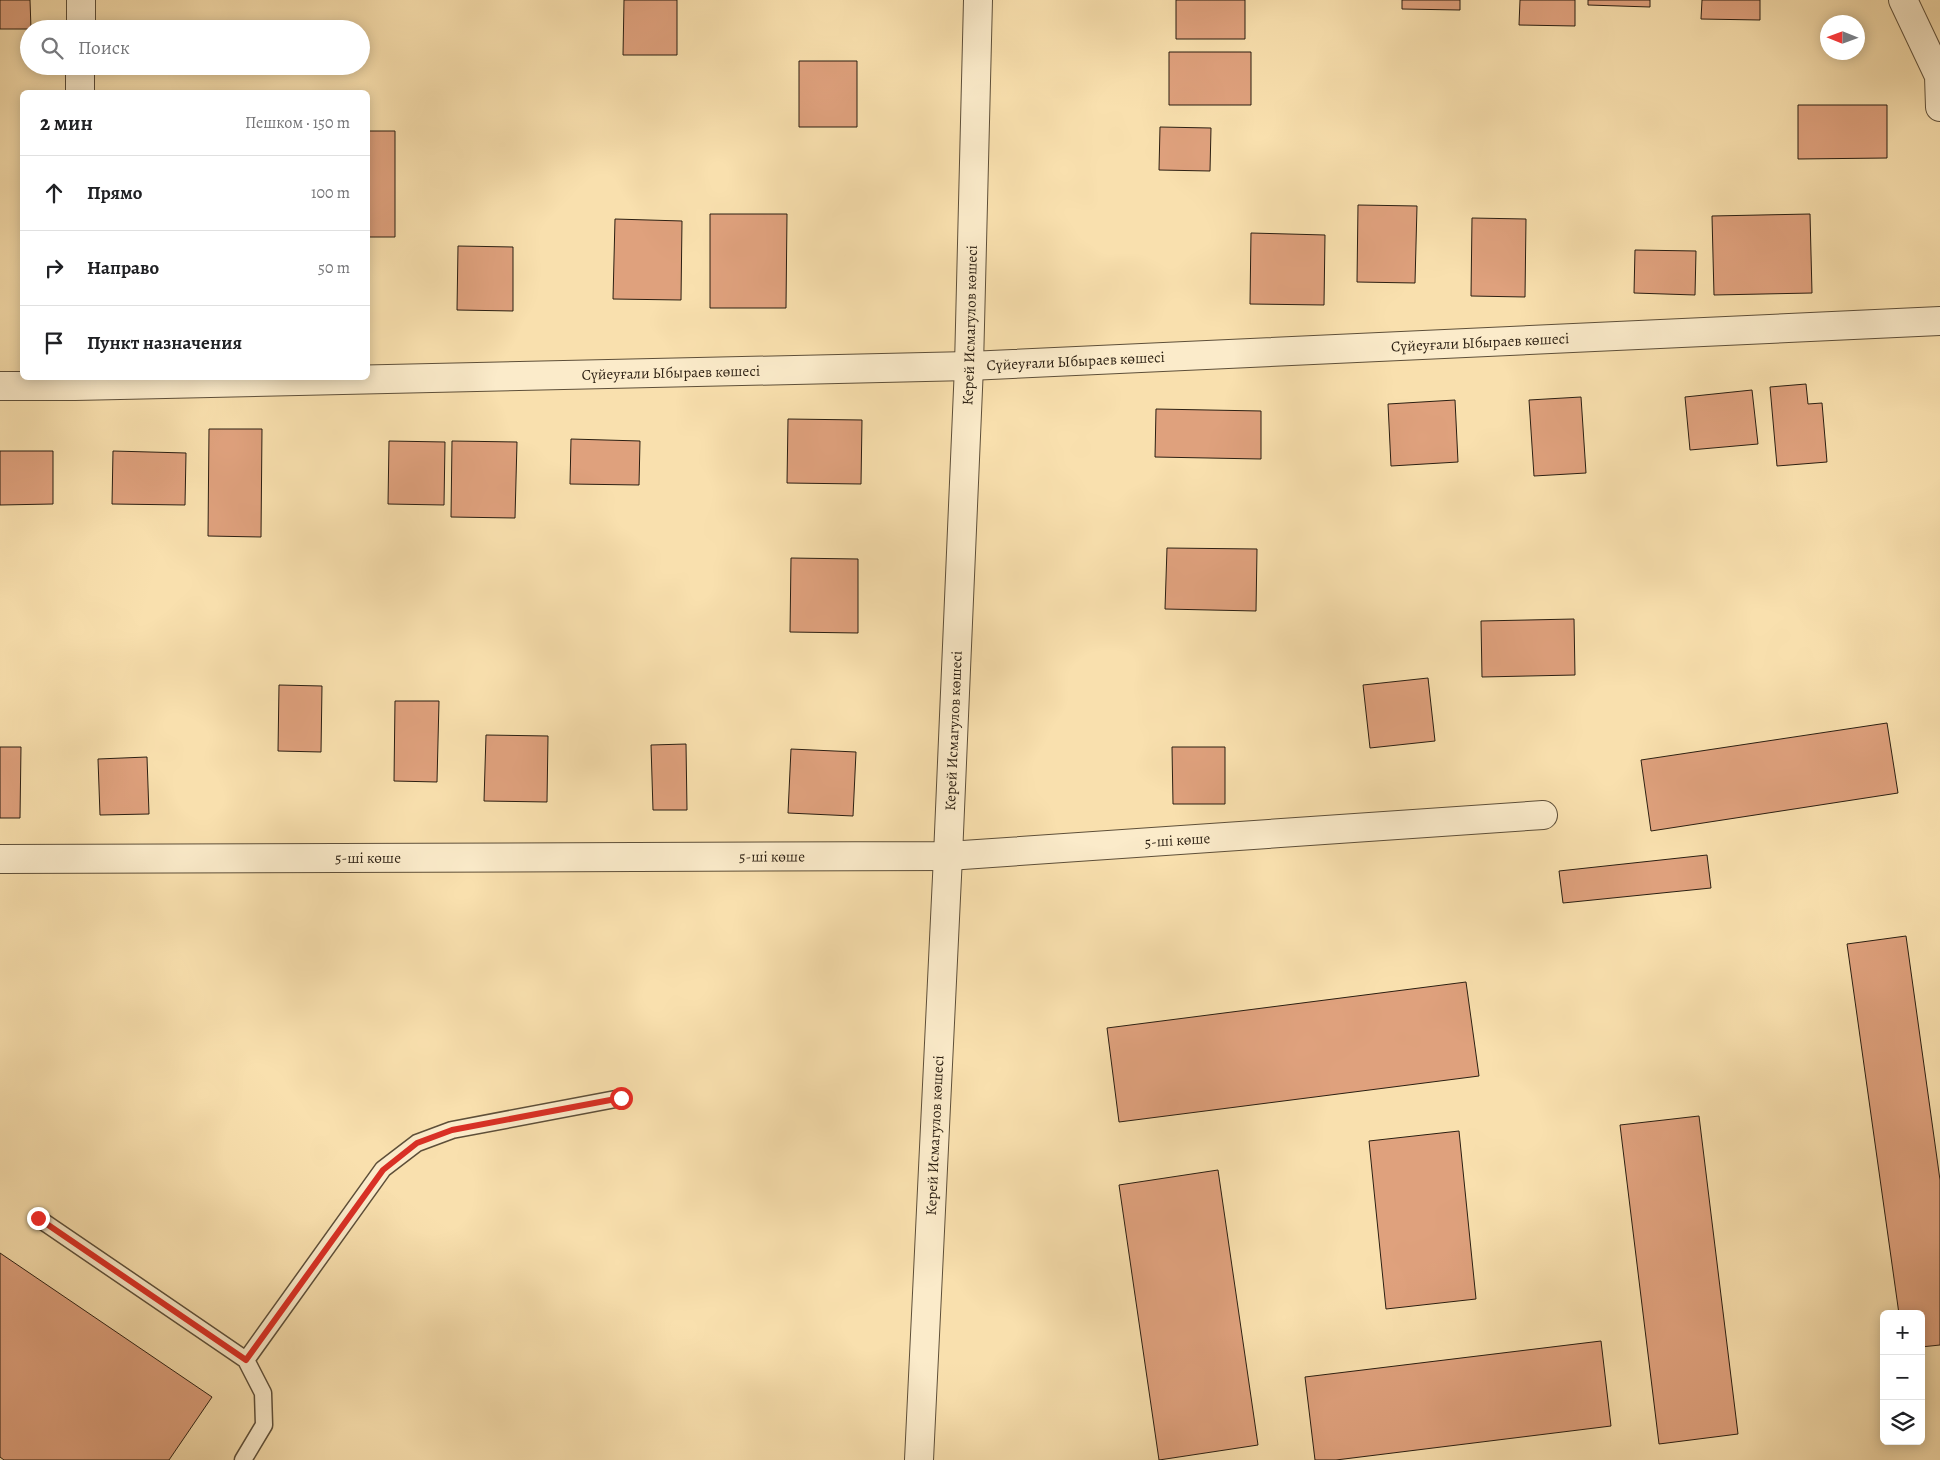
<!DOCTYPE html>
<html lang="ru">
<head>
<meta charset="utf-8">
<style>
  body { margin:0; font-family:Alegreya,serif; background:#f2f2f2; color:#202124 }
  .controls { position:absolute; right:15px; bottom:15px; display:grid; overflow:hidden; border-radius:8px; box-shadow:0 2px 12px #0003 }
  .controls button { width:45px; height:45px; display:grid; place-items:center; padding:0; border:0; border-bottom:1px solid #e0e0e0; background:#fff; color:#202124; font:25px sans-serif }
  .compass { position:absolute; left:1820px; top:15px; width:45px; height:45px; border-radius:50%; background:#fff; box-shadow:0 2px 12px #0003; rotate:271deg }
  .stop { position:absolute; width:15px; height:15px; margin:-11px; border:4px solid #d93025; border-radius:50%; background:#fff }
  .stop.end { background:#d93025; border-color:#fff; box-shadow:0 1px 5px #0008 }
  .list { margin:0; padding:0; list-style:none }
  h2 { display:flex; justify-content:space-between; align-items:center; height:65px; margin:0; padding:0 20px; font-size:21px }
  h2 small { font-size:16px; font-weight:400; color:#757577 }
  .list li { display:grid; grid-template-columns:32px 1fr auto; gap:15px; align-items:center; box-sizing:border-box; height:75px; padding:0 20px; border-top:1px solid #e0e0e0 }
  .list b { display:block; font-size:19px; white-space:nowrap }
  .list em { font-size:16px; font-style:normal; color:#757577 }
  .icon { flex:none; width:28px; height:28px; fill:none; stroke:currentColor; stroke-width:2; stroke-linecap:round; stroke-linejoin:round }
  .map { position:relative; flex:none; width:1940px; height:1460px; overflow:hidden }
  .search { position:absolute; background:#fff; box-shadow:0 2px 12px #0003; left:20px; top:20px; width:350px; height:55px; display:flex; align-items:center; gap:12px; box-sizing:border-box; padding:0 18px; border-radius:28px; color:#757577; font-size:19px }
  .panel { position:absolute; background:#fff; box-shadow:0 2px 12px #0003; left:20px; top:90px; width:350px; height:290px; border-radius:8px }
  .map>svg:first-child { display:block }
  .building { fill:#dfa17d; stroke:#2b1f12 }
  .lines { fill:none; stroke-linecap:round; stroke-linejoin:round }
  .service-casing { stroke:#5e4f39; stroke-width:19 }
  .minor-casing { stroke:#5e4f39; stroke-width:30 }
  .tertiary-casing { stroke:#5e4f39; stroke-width:30 }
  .service { stroke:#fbebca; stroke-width:16 }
  .minor { stroke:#fbebca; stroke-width:28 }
  .tertiary { stroke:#fbebca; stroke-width:28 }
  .route { stroke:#d93025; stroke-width:6 }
  .labels { text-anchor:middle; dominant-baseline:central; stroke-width:5; stroke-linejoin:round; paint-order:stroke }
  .street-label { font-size:15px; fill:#2b1f12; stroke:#fbebca }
</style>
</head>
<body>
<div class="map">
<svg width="1940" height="1460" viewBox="0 0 1940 1460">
  <rect width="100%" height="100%" fill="#f9e0ae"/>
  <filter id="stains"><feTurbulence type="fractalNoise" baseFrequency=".004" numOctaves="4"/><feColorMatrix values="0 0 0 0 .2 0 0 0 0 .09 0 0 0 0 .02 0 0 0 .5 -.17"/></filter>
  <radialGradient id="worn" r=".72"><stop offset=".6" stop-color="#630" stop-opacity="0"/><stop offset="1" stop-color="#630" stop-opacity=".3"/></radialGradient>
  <path class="building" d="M 0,0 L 30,0 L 31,29 L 0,29 Z
    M 624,0 L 677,0 L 677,55 L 623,55 Z
    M 1176,0 L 1245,0 L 1245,39 L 1176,39 Z
    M 1402,0 L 1460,0 L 1460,10 L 1402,9 Z
    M 1520,0 L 1575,0 L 1575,26 L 1519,25 Z
    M 1588,0 L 1650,0 L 1650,7 L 1588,5 Z
    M 1702,0 L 1760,0 L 1760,20 L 1701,19 Z
    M 1169,52 L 1251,52 L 1251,105 L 1169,105 Z
    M 799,61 L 857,61 L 857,127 L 799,127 Z
    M 1798,105 L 1887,105 L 1887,158 L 1798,159 Z
    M 1160,127 L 1211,128 L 1210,171 L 1159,170 Z
    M 368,131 L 395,131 L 395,237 L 368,237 Z
    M 1358,205 L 1417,206 L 1415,283 L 1357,282 Z
    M 710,214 L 787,214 L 786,308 L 710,308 Z
    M 1810,214 L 1812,293 L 1714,295 L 1712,216 Z
    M 1472,218 L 1526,219 L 1525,297 L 1471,296 Z
    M 615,219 L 682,221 L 681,300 L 613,299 Z
    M 1251,233 L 1325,235 L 1324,305 L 1250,304 Z
    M 458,246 L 513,247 L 513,311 L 457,310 Z
    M 1635,250 L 1696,251 L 1695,295 L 1634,293 Z
    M 1806,384 L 1808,404 L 1822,403 L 1827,462 L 1777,466 L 1770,387 Z
    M 1752,390 L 1758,444 L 1690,450 L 1685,397 Z
    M 1581,397 L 1586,473 L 1534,476 L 1529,400 Z
    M 1455,400 L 1458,462 L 1391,466 L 1388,404 Z
    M 1156,409 L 1261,411 L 1261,459 L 1155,457 Z
    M 788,419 L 862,420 L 861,484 L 787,483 Z
    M 209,429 L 262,429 L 261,537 L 208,536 Z
    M 571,439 L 640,441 L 639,485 L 570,484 Z
    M 389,441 L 445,442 L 444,505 L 388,504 Z
    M 452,441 L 517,442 L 515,518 L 451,517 Z
    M 0,451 L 53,451 L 53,504 L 0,505 Z
    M 113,451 L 186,453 L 185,505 L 112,504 Z
    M 1167,548 L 1257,549 L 1256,611 L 1165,609 Z
    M 791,558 L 858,559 L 858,633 L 790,632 Z
    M 1574,619 L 1575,675 L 1482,677 L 1481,621 Z
    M 1428,678 L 1435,741 L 1370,748 L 1363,685 Z
    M 279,685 L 322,686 L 321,752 L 278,751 Z
    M 395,701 L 439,701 L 437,782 L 394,781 Z
    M 1887,723 L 1898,793 L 1651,831 L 1641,760 Z
    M 486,735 L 548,736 L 547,802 L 484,801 Z
    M 686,744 L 687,810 L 653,810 L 651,745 Z
    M 0,747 L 21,747 L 20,818 L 0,818 Z
    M 1172,747 L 1225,747 L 1225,804 L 1173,804 Z
    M 791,749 L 856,752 L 853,816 L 788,813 Z
    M 147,757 L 149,814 L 100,815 L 98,759 Z
    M 1707,855 L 1711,888 L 1563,903 L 1559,871 Z
    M 1906,936 L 1940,1180 L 1940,1345 L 1921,1347 L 1921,1314 L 1899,1314 L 1847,944 Z
    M 1466,982 L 1479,1076 L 1119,1122 L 1107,1028 Z
    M 1699,1116 L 1738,1434 L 1659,1444 L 1620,1125 Z
    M 1459,1131 L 1476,1299 L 1386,1309 L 1369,1141 Z
    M 1218,1170 L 1258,1445 L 1159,1460 L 1119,1185 Z
    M 0,1253 L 212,1397 L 169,1460 L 4,1460 L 0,1457 Z
    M 1601,1341 L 1611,1426 L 1336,1460 L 1315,1460 L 1305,1377 Z"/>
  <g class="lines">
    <defs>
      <path id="service" d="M 38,1218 L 246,1360 L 263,1393 L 264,1425 L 243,1460
        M 246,1360 L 383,1169 L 417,1143 L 452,1130 L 621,1098"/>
      <g id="minor">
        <path d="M 1903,0 L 1939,76 L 1940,107"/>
        <path d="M 81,29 L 81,0"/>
        <path d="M 80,92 L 80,66"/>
        <path id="s1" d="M 0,386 L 75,386 L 969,366 L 1940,321"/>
        <path id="s2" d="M 0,859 L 948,856 L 1543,815"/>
      </g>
      <g id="tertiary">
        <path id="s3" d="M 919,1460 L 948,856 L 969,366 L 978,0"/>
      </g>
    </defs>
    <use href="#service" class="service-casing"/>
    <use href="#minor" class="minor-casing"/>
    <use href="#tertiary" class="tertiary-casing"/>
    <use href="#service" class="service"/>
    <use href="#minor" class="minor"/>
    <use href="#tertiary" class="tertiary"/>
  </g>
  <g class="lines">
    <path class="route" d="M 38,1218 L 246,1360 L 383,1170 L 417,1143 L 452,1130 L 621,1098"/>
  </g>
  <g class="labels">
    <g class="street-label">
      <text stroke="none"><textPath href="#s3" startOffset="1136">Керей Исмагулов көшесі</textPath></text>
      <text stroke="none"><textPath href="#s1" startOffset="1481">Сүйеуғали Ыбыраев көшесi</textPath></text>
      <text stroke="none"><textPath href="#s1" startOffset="1076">Сүйеуғали Ыбыраев көшесi</textPath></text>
      <text stroke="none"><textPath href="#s1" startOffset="671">Сүйеуғали Ыбыраев көшесi</textPath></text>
      <text stroke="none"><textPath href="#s3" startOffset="730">Керей Исмагулов көшесі</textPath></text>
      <text stroke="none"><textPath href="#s2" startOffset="1178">5-шi көше</textPath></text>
      <text stroke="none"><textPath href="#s2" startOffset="772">5-шi көше</textPath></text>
      <text stroke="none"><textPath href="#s2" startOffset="368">5-шi көше</textPath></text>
      <text stroke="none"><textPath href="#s3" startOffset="325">Керей Исмагулов көшесі</textPath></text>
    </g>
  </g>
  <rect width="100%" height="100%" filter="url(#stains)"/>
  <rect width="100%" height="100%" fill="url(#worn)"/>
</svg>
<div class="controls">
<button>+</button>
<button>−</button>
<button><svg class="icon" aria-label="layers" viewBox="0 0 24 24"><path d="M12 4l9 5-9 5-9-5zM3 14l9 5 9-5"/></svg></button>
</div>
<svg class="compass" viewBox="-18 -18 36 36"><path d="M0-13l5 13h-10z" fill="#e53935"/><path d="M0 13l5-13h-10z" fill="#757577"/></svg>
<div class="stop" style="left:621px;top:1098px"></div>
<div class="stop end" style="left:38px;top:1218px"></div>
<div class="search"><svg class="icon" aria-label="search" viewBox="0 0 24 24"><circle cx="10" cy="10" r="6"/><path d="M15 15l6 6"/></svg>Поиск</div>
<section class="panel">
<h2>2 мин<small>Пешком · 150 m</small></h2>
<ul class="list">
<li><svg class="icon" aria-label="ahead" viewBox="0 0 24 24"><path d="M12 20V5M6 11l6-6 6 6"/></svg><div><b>Прямо</b></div><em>100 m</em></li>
<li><svg class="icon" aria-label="right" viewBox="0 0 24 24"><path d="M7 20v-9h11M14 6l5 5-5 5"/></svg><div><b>Направо</b></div><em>50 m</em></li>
<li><svg class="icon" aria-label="arrive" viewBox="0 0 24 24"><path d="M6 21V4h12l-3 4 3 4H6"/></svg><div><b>Пункт назначения</b></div></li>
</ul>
</section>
</div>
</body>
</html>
